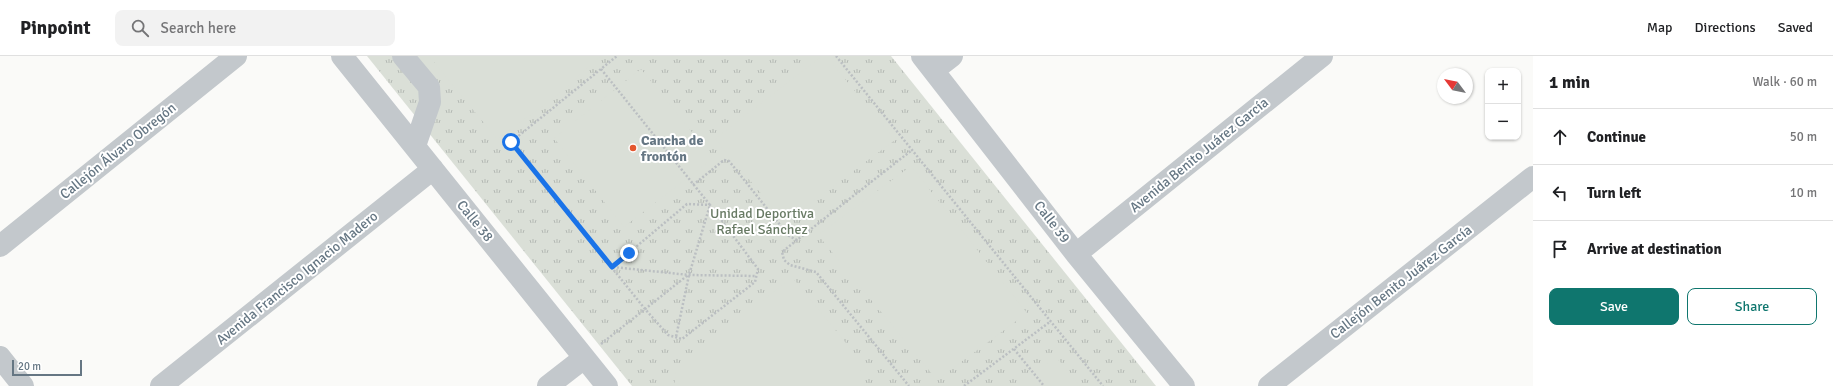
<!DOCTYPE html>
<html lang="en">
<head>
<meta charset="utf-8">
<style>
  body { margin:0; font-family:Signika,sans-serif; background:#f2f2f2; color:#202124 }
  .controls { position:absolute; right:12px; top:12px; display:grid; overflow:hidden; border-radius:8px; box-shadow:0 1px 3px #0004 }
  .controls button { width:36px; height:36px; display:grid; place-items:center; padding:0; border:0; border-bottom:1px solid #e0e0e0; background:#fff; color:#202124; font:20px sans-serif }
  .compass { position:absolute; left:1437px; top:12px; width:36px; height:36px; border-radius:50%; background:#fff; box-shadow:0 1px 3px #0004; rotate:302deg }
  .scale { position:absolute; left:12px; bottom:10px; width:70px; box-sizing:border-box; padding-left:4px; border:2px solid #657683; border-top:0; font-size:11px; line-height:14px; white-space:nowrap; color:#657683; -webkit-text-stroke:3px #fff; paint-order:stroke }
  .stop { position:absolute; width:12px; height:12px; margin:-9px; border:3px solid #1a73e8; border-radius:50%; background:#fff }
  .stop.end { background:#1a73e8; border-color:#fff; box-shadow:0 1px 4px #0008 }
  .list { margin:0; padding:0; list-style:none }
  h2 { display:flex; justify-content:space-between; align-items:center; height:52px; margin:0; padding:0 16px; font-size:17px }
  h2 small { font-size:13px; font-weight:400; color:#757577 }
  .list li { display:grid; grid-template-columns:26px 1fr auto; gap:12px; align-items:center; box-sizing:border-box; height:56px; padding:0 16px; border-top:1px solid #e0e0e0 }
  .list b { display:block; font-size:15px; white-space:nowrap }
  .list em { font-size:13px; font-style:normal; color:#757577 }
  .actions { display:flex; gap:8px; padding:12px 16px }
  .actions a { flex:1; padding:9px 0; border:1px solid #0f766e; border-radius:8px; text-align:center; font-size:14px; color:#0f766e }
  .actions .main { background:#0f766e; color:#fff }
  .icon { flex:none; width:22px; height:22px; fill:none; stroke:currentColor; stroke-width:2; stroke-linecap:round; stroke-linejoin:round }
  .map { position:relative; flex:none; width:1533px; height:330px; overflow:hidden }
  header { display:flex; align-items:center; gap:24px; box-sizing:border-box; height:56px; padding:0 20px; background:#fff; border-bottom:1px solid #e0e0e0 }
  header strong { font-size:19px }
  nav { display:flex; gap:22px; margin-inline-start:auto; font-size:14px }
  .search { width:280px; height:36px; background:#f2f2f2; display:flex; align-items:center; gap:10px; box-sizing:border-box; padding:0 14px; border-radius:8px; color:#757577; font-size:15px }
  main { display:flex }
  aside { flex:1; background:#fff }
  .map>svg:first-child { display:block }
  .park { fill:url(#park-tufts) }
  .pitch { fill:#dadfd7 }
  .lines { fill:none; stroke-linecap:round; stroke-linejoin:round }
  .path { stroke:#bbbfc2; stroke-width:2.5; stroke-dasharray:2 2; stroke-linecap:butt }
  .minor { stroke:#c3c8cc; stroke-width:22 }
  .route { stroke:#1a73e8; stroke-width:5 }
  .poi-dot { fill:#e4572e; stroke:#fff; stroke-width:1.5 }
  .labels { text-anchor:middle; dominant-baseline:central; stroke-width:4; stroke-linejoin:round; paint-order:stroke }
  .poi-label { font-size:14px; font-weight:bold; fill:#657683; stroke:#fff; text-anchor:start }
  .street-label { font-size:14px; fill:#657683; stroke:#fff }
  .park-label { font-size:14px; fill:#687a64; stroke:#fff }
</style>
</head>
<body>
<header>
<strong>Pinpoint</strong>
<div class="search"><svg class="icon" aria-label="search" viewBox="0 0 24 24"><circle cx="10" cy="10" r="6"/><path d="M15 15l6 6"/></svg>Search here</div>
<nav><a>Map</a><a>Directions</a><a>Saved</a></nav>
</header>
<main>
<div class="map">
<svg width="1533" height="330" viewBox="0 0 1533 330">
  <defs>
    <pattern id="park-tufts" width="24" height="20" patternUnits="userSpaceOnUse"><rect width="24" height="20" fill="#dadfd7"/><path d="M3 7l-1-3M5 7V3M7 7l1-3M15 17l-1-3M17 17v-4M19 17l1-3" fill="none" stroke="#b4b9b4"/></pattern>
  </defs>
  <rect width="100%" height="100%" fill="#fafaf8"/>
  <path class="park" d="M 367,0 L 891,0 L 1156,330 L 632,330 Z"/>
  <path class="pitch" d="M 429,0 L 601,0 L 554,42 L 497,83 Z
    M 822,0 L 826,0 L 895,84 L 785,166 L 715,83 Z
    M 641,13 L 713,102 L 624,171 L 554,82 Z
    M 911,110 L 1027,257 L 937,324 L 818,179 Z
    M 792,221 L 854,297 L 864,322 L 865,330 L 674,330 L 676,316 Z
    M 1056,301 L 1080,330 L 1014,330 Z"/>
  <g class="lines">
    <path class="path" d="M 836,0 L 1103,330
      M 601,13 L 710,149 L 689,219 L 676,281
      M 693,129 L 724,104 L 729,105 L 789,180 L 797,184 L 912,94
      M 797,184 L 782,196 L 784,204 L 790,209 L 816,216 L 909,330
      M 612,211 L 687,148 L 710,149 L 758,213 L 755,226 L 682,283 L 668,279 L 645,253 L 511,86 L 617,0
      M 613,211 L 689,219 L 756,220
      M 601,288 L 688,219
      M 1014,293 L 1044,330
      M 964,330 L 1051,265"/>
    <path class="minor" d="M 342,0 L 607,330
      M 403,0 L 429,31 L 430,46 L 415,90
      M 922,0 L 1076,198 L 1184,330
      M 934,14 L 952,0
      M 0,190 L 236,0
      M 1076,198 L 1322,0
      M 0,301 L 23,330
      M 161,330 L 433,113
      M 548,330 L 584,302
      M 1269,330 L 1533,121"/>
  </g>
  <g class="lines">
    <path class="route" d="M 511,86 L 612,211 L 629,197"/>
  </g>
  <circle class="poi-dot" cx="633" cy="92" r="4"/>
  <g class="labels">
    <g class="poi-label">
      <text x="641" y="84">Cancha de<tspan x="641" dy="16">frontón</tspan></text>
    </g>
    <g class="street-label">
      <text transform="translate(118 95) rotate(-39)">Callejón Álvaro Obregón</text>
      <text transform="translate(1199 99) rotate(-39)">Avenida Benito Juárez García</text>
      <text transform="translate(475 165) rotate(51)">Calle 38</text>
      <text transform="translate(1052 166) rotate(52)">Calle 39</text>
      <text transform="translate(297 222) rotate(-39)">Avenida Francisco Ignacio Madero</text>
      <text transform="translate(1401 226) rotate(-38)">Callejón Benito Juárez García</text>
    </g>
    <g class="park-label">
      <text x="762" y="157">Unidad Deportiva<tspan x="762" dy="16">Rafael Sánchez</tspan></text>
    </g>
  </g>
</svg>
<div class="controls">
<button>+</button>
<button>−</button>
</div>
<svg class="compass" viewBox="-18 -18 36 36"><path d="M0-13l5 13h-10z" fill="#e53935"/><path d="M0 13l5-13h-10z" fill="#757577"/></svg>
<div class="scale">20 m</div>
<div class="stop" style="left:511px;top:86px"></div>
<div class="stop end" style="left:629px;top:197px"></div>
</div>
<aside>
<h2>1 min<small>Walk · 60 m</small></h2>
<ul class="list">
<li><svg class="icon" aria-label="ahead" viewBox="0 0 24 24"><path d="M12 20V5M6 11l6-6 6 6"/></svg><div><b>Continue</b></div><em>50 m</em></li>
<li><svg class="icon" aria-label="left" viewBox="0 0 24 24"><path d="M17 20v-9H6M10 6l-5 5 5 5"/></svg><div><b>Turn left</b></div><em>10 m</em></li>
<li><svg class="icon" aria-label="arrive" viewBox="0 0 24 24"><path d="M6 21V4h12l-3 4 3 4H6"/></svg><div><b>Arrive at destination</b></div></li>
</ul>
<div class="actions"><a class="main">Save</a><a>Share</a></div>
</aside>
</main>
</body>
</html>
